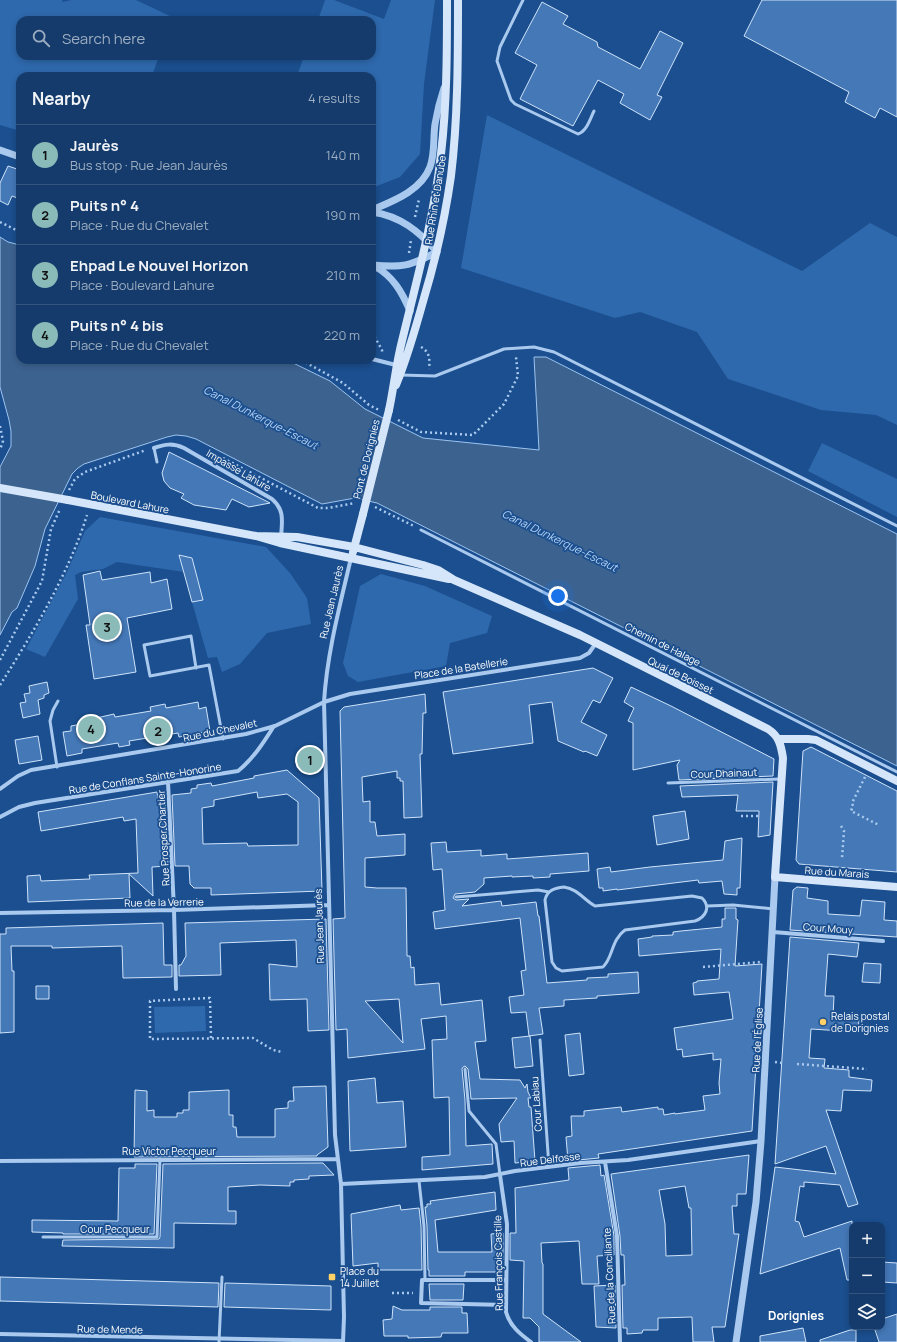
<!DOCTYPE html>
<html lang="en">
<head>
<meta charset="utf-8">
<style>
  body { margin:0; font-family:Manrope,sans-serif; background:#214673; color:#f1f3f6 }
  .controls { position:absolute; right:12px; bottom:12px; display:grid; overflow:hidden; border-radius:8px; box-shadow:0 2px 6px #0003 }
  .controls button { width:36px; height:36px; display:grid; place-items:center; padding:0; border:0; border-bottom:1px solid #33557e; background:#143b6b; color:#f1f3f6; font:20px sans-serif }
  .you { position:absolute; left:558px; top:596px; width:14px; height:14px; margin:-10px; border:3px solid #fff; border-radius:50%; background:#1a73e8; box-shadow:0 0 0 6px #1a73e833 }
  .badge { display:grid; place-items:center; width:26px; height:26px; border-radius:50%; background:#8bbbb9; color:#111; font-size:13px; font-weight:700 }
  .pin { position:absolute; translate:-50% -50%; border:2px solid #fff; box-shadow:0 1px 4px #0006 }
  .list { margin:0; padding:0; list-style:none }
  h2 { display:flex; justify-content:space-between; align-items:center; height:52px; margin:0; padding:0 16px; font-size:17px }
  h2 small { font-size:13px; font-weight:400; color:#9dadc1 }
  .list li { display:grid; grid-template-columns:26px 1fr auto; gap:12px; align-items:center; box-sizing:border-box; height:60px; padding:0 16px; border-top:1px solid #33557e }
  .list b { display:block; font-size:15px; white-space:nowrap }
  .list p { margin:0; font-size:13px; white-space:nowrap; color:#9dadc1 }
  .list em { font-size:13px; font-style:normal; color:#9dadc1 }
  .icon { flex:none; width:22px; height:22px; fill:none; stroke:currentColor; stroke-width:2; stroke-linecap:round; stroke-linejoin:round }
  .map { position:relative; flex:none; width:897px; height:1342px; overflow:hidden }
  .search { position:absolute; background:#143b6b; box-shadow:0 2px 6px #0003; left:16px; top:16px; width:360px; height:44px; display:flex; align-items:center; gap:10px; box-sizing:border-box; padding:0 14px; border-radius:12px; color:#9dadc1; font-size:15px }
  .panel { position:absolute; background:#143b6b; box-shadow:0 2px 6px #0003; left:16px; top:72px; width:360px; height:292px; border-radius:12px }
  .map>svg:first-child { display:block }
  .green { fill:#2e69ad }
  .water { fill:#3c6290; stroke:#9cc4f0 }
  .building { fill:#4478b7; stroke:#cfe3fa; fill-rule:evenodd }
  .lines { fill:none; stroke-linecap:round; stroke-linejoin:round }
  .path { stroke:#a9c9ee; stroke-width:2.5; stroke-dasharray:2 3; stroke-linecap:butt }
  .service { stroke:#a9c9ee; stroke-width:3 }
  .minor { stroke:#a9c9ee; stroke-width:4 }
  .tertiary { stroke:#a9c9ee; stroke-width:7 }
  .secondary { stroke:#d6e6fa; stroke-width:8 }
  .secondary-bridge { stroke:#d6e6fa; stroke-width:8 }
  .poi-dot { fill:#ffd166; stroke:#1b4f8f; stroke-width:1.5 }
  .labels { text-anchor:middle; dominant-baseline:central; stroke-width:3.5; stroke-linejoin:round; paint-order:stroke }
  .street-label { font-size:10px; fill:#fff; stroke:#1b4f8f }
  .poi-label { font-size:10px; fill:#fff; stroke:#1b4f8f; text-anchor:start }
  .water-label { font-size:11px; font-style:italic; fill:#b5d3f5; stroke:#1b4f8f }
  .quarter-label { font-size:12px; font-weight:bold; fill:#fff; stroke:#1b4f8f }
</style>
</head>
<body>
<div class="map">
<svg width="897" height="1342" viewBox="0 0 897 1342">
  <rect width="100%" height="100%" fill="#1b4f8f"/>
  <path class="green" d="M 0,0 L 62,0 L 63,2 L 71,0 L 136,0 L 172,17 L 171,20 L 20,20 L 20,56 L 159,56 L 152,76 L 20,76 L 20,131 L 0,125 Z
    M 325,0 L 334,0 L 384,19 L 391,0 L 435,0 L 424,84 L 420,154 L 400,177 L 372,188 L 372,76 L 297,76 L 304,56 L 372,56 L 372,20 L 318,20 Z
    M 487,115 L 802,271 L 870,223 L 897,237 L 897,425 L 876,415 L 821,410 L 728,379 L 697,332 L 640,312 L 615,318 L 461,268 Z
    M 822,443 L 897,479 L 897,517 L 808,471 Z
    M 100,517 L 266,547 L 290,573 L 307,598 L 311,624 L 267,633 L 240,664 L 222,672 L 217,657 L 208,658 L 192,602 L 203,599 L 192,558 L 179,555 L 184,572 L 117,562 L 103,569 L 81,572 L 75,575 L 78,599 L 45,657 L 26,649 L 67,572 L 85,531 Z
    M 381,574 L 425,586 L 492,616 L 487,633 L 450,643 L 446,666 L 358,682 L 348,676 L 343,663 L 360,586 Z
    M 205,1006 L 206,1031 L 155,1033 L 154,1007 Z"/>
  <path class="water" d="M 0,237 L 8,242 L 20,245 L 20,360 L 287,360 L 330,381 L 365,409 L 423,438 L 539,450 L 534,357 L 546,357 L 897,534 L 897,766 L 377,503 L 355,498 L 322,504 L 196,439 L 186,436 L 176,435 L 167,437 L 84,464 L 78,468 L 72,474 L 45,529 L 35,566 L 17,608 L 12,612 L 0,635 L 0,467 L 11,446 L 11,431 L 9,420 L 0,387 Z"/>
  <path class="building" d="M 762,0 L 897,0 L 897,117 L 880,108 L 875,118 L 845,102 L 849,92 L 744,36 Z
    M 542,2 L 568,16 L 563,24 L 597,42 L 598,47 L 640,69 L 660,31 L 683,43 L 657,95 L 662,97 L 650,120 L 620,103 L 624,94 L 598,80 L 573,126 L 520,99 L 537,65 L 515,53 Z
    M 8,166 L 20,170 L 20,199 L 12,196 L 8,205 L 0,201 L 0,183 Z
    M 169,452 L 201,468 L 270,503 L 249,507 L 232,499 L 226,510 L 194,505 L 181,498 L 184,494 L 170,488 L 164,481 L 162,473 Z
    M 179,555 L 192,558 L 203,600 L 192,602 Z
    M 100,571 L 102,580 L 150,572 L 151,583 L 167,579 L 172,609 L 127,618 L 136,672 L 94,679 L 86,625 L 90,625 L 83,575 Z
    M 593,668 L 613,678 L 600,703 L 593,700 L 581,722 L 607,735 L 597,756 L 585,751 L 584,752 L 558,741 L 552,702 L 529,705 L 533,743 L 453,754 L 443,692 Z
    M 47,682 L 49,693 L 44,695 L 44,698 L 38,700 L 40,714 L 23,718 L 20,703 L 26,702 L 24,694 L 30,693 L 29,686 Z
    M 631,687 L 671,706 L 774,759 L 773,776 L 679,780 L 677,765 L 680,760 L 633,770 L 633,723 L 628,721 L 634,708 L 624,702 Z
    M 425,694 L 426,713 L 423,713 L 422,754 L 420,754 L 422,817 L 404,818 L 403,781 L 400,781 L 400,778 L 397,778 L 397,771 L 362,777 L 363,802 L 370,801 L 370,822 L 375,822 L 377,836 L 405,834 L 405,855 L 365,858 L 365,887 L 377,888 L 406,888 L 407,956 L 410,956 L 411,968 L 414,967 L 415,985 L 439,983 L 441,1005 L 482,1000 L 486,1041 L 475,1042 L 480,1079 L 520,1080 L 525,1088 L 527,1084 L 528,1092 L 531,1098 L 528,1098 L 529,1107 L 531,1107 L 535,1161 L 515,1163 L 514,1141 L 501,1142 L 499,1124 L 517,1098 L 471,1099 L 468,1069 L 465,1066 L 463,1067 L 462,1069 L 465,1100 L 466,1146 L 492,1144 L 493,1164 L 422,1170 L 422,1157 L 450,1155 L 449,1097 L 434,1098 L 432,1040 L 447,1039 L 446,1016 L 421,1019 L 425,1049 L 348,1058 L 347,1029 L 336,1030 L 333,919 L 345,918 L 340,711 L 344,707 ZM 399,999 L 403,1043 L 365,1001 Z
    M 198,702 L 199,709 L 206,707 L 210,731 L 179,737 L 178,733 L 129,741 L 130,745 L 119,747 L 118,743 L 82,749 L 82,753 L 67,756 L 63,732 L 71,731 L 71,726 L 93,722 L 92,719 L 114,714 L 115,717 L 151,711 L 150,707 L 165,704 L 166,708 Z
    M 38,736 L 42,760 L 19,764 L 15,740 Z
    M 811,747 L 897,791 L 897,872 L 799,864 L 796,860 L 803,751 Z
    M 287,770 L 319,798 L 322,891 L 211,895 L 211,888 L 194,888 L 190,884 L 189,866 L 175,866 L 172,795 L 191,793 L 191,789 L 197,788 L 197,785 L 211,783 L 212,786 L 254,778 L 254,776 ZM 257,792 L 258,798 L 287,794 L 298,802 L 298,845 L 248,846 L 247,843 L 203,844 L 202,808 L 214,806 L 214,800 Z
    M 773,782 L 770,835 L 758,837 L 759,811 L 736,811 L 738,795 L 682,797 L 680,786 Z
    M 157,792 L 158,798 L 165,796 L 168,866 L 152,867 L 153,896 L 129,874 L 130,898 L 28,902 L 27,876 L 40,875 L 41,881 L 90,879 L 89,875 L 138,873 L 136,819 L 124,821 L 123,817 L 41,831 L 38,812 Z
    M 685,811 L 689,839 L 657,845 L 653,816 Z
    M 742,838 L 740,888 L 737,888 L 737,895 L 724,894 L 722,881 L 699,883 L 698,880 L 617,890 L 617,889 L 603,891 L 603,888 L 599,888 L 597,869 L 610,867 L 611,872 L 650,867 L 723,860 L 725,841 Z
    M 446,842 L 447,852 L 481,850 L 481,856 L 507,854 L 507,859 L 588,853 L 589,871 L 550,874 L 550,877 L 533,878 L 533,876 L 512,877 L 512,876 L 484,878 L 484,884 L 475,892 L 455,894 L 453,898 L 456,900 L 469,899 L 462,906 L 501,901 L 502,906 L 536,902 L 538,916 L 539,916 L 547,983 L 587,980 L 587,978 L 608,977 L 608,974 L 638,972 L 639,993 L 597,996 L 597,998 L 564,1000 L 564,1006 L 539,1008 L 543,1034 L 529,1036 L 526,1012 L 511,1013 L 509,997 L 524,995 L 521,971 L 526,970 L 520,918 L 435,929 L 433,912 L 445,910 L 442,869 L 433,870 L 431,843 Z
    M 797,887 L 808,888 L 807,898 L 828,901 L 828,914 L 860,916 L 862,900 L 885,902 L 884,920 L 897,921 L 897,937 L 790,930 L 793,890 Z
    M 725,908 L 736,908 L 736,919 L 738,920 L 735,966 L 762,964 L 752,1131 L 598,1154 L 599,1158 L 568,1161 L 566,1137 L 572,1136 L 571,1116 L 584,1116 L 584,1111 L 621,1107 L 622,1112 L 658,1107 L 658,1109 L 663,1109 L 664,1115 L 675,1113 L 675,1114 L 705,1110 L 703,1096 L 720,1094 L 719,1083 L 721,1059 L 713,1060 L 713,1053 L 683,1057 L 682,1049 L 677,1050 L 674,1028 L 733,1019 L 729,992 L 694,995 L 693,983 L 697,982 L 697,981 L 719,979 L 721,949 L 639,956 L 638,939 L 652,937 L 652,936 L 673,935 L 673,932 L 681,931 L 722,927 L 722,919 L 725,919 Z
    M 326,919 L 329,1030 L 308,1031 L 307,999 L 270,1000 L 269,964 L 297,967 L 296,940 L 220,943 L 221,975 L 179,976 L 179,965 L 181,965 L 186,956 L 185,923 Z
    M 163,923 L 164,965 L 172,965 L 172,977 L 123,978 L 122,946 L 52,948 L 52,946 L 11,946 L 12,971 L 14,971 L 14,1032 L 0,1033 L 0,934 L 6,934 L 6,928 Z
    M 790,937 L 859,943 L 857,957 L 828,954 L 825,996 L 834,996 L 833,1017 L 859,1019 L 858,1032 L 811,1029 L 809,1058 L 825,1059 L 824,1068 L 849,1070 L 849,1077 L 872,1080 L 871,1091 L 843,1090 L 841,1111 L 826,1110 L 858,1204 L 848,1207 L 840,1185 L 804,1182 L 804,1187 L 800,1186 L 795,1221 L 799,1222 L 804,1237 L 852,1221 L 852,1280 L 847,1280 L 840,1248 L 760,1274 L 775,1167 L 836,1174 L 826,1146 L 775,1164 Z
    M 864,963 L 881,964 L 880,983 L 862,982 Z
    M 36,986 L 49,986 L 49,999 L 36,999 Z
    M 580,1033 L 584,1074 L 569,1076 L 565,1035 Z
    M 530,1036 L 533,1066 L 515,1068 L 512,1038 Z
    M 375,1078 L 377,1103 L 403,1101 L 406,1147 L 350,1151 L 348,1081 Z
    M 326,1086 L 328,1147 L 317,1155 L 317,1156 L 134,1157 L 135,1090 L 147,1091 L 147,1111 L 154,1110 L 154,1117 L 177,1117 L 177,1113 L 183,1113 L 183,1110 L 189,1110 L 189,1092 L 229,1090 L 229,1115 L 233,1115 L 233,1127 L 236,1127 L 237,1137 L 275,1137 L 275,1109 L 288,1108 L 288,1102 L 289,1102 L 289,1101 L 294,1101 L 293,1087 Z
    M 749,1155 L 746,1194 L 737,1194 L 737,1206 L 732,1206 L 734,1234 L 739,1234 L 725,1327 L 712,1327 L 714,1342 L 693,1342 L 692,1317 L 658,1318 L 658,1330 L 643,1330 L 642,1333 L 627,1334 L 627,1328 L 623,1328 L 622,1285 L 625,1285 L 624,1255 L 621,1255 L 620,1236 L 611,1174 ZM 685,1186 L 689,1208 L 691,1208 L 692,1255 L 666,1256 L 665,1224 L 659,1190 Z
    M 323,1163 L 334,1175 L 309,1176 L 309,1179 L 294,1180 L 294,1182 L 290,1182 L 290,1186 L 260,1185 L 228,1187 L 228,1211 L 236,1211 L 236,1224 L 174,1223 L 174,1248 L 62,1246 L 63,1240 L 159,1239 L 160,1237 L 163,1164 Z
    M 135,1164 L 157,1164 L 154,1234 L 63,1234 L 63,1233 L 32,1232 L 32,1220 L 118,1221 L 119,1168 L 135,1168 Z
    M 600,1165 L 601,1176 L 604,1175 L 614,1236 L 614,1255 L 597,1256 L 599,1284 L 582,1284 L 579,1241 L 541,1243 L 542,1263 L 543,1264 L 543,1314 L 581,1342 L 539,1342 L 539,1327 L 530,1318 L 523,1318 L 524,1261 L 510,1260 L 510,1233 L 516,1233 L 515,1188 L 569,1180 L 568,1168 Z
    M 495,1192 L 496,1210 L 435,1220 L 438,1252 L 492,1252 L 491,1234 L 503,1233 L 503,1260 L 496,1259 L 500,1272 L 465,1272 L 465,1276 L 429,1276 L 429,1270 L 428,1270 L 427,1226 L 425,1207 L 427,1207 L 427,1204 L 431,1204 L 430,1201 Z
    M 400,1205 L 401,1210 L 419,1208 L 421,1226 L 422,1270 L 378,1270 L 378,1263 L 353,1266 L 351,1214 Z
    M 882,1262 L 897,1263 L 897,1283 L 882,1282 Z
    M 0,1277 L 219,1283 L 218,1307 L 0,1301 Z
    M 225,1283 L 331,1286 L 331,1310 L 224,1307 Z
    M 429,1284 L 464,1284 L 463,1300 L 430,1300 Z
    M 615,1285 L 616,1328 L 596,1327 L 594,1286 Z
    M 393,1306 L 402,1310 L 430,1310 L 430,1307 L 462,1307 L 462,1313 L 467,1313 L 468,1333 L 442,1333 L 441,1337 L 408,1338 L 408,1336 L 384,1336 L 383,1320 L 392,1319 Z
    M 897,1314 L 897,1342 L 879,1342 L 874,1327 L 882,1327 L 882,1319 Z
    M 803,1328 L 806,1342 L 760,1342 L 760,1336 Z
    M 850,1330 L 856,1330 L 856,1342 L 820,1342 L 820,1340 Z"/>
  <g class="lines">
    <path class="path" d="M 415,217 L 419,199
      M 0,222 L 20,232
      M 409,253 L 411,240
      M 372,332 L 382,350 L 382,353
      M 421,347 C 430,352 430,360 429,369
      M 301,360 L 343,383 L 369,405 L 379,410
      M 398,420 L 421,432 L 473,435 L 504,404 L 518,376 L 516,357
      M 0,426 L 3,441 L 0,450
      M 223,458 L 318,508 L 328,508 L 355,503
      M 69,490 L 75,479 L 85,472 L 146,450
      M 375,507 L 414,526
      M 0,660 L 42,581 L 51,529 L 60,509
      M 0,685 C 33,633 69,573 87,515
      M 865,777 L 852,803 L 853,806 L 851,811 L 879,825
      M 741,816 L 758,816
      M 841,826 L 844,831 L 842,858
      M 703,967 L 760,962
      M 211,1038 L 210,998 L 150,1001 L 150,1039 L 253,1038 L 273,1050 L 282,1052
      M 775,1062 L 782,1063
      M 797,1064 L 867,1069
      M 392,1293 L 413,1293"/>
    <path class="service" d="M 523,0 L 500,47 L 497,61 L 511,100 L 515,104 L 578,134 C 587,131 590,119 594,111
      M 401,375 L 435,376 L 504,349 L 534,347 L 554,352 L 897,526
      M 154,448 L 157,462
      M 421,530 L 897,772
      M 196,668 L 191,636 L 144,645 L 150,676 L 209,665 L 223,739
      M 57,767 L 50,721 L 53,710 L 58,701
      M 668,783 L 780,779
      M 564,887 C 578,889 584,900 595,906 L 692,896 L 702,898 C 711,907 706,917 695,921 L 625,930 C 611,940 613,958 603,967 L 562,971 L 556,968 L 552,962 L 545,900 C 547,890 555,888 564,887 Z
      M 456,897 L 538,890 L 549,892
      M 707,906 L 733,905 L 774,909
      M 540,1040 L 549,1167
      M 465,1069 L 469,1111 L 496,1144 L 500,1175
      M 419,1181 L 424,1226 L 425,1280
      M 43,1237 L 157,1237 L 160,1159
      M 219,1342 L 222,1277"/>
    <path class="minor" d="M 372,359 L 396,365
      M 154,448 C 165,444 173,443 184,448 L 272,499 C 285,510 282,522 281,537
      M 168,782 L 174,910 L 176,989
      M 0,789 L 18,776 L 31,770 L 246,734 L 275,726 L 324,702 L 350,694 L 580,658 L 589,653 L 596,643
      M 0,817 L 19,807 L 35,803 L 238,771 C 253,759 264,742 274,726
      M 0,913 L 174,910 L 328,905
      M 773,932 L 883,941
      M 0,1161 L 337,1159
      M 605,1162 L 617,1236 L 620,1342
      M 500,1175 L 507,1224 L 506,1312 C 510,1326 520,1334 531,1342
      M 341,1184 L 485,1177 L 515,1171 L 580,1163 L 628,1160 L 761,1141
      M 506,1305 L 421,1303 L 422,1280 L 506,1280
      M 0,1334 L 343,1341
      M 343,1342 L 344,1317 L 341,1184 L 335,1135 L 324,702 C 327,653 340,605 351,558"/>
    <path class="tertiary" d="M 0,150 L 20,157
      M 372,210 C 393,201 421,191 430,167 C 435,154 433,138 435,124 C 437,112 440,100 444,88
      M 372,212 C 400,216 419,231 437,252 C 409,266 403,268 372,265
      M 374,266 C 393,276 402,292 410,311
      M 736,1342 L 756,1202 L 761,1141 L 775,877"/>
    <path class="secondary" d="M 396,385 C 408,356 416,327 424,298 C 436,258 445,218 451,176 C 458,118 458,59 458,0
      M 389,410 C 394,387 396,364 402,341 C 417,279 434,218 441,154 C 447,103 447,51 447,0
      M 68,500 L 256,536 L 280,543 L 449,579
      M 256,536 L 297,537 L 354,547 L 423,565 L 438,570 L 454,580 L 580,635 L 768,729 C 779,736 781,745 783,758 L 775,877 L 897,887
      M 353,552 L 363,514
      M 779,739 L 808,739 L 816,740 L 897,781"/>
    <path class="secondary-bridge" d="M 0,488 L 68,500
      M 363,514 L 389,410"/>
  </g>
  <g class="poi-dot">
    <circle cx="823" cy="1022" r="4"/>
    <rect x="328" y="1273" width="8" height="8" rx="2"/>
  </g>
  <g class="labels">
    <g class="street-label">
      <text transform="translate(435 200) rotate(-81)">Rue Rhin et Danube</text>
      <text transform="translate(366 459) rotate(-76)">Pont de Dorignies</text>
      <text transform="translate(239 470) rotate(30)">Impasse Lahure</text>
      <text transform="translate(130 502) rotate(11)">Boulevard Lahure</text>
      <text transform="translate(331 602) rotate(-77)">Rue Jean Jaurès</text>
      <text transform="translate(663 644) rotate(27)">Chemin de Halage</text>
      <text transform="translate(461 668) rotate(-9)">Place de la Batellerie</text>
      <text transform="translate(681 675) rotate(26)">Quai de Boisset</text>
      <text transform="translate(220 730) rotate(-12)">Rue du Chevalet</text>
      <text transform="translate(724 773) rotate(-2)">Cour Dhainaut</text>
      <text transform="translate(145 778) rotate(-9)">Rue de Conflans Sainte-Honorine</text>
      <text transform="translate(163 838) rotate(-93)">Rue Prosper Chartier</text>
      <text transform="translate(837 872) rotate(4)">Rue du Marais</text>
      <text transform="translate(164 902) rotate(-1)">Rue de la Verrerie</text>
      <text transform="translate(319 926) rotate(-92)">Rue Jean Jaurès</text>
      <text transform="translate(828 928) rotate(4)">Cour Mouy</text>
      <text transform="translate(757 1040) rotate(-87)">Rue de l'Église</text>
      <text transform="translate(536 1104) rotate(-94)">Cour Labiau</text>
      <text x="169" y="1151">Rue Victor Pecqueur</text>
      <text transform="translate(550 1159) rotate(-7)">Rue Delfosse</text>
      <text x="115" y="1229">Cour Pecqueur</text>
      <text transform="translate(498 1263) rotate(-91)">Rue François Castille</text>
      <text transform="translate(609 1276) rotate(-93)">Rue de la Conciliante</text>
      <text transform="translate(110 1329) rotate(1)">Rue de Mende</text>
    </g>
    <g class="poi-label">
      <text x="831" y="1016">Relais postal<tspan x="831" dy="12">de Dorignies</tspan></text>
      <text x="340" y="1271">Place du<tspan x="340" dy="12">14 Juillet</tspan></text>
    </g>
    <g class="water-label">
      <text transform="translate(261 417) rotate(27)">Canal Dunkerque-Escaut</text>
      <text transform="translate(560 540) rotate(26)">Canal Dunkerque-Escaut</text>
    </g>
    <g class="quarter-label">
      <text x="796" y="1315">Dorignies</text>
    </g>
  </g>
</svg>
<div class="controls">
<button>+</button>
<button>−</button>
<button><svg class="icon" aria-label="layers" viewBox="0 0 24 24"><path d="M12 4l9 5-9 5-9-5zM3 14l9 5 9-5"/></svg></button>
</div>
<div class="you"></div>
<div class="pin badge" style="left:310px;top:760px">1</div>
<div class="pin badge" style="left:158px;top:731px">2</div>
<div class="pin badge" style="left:107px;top:627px">3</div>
<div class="pin badge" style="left:91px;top:729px">4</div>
<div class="search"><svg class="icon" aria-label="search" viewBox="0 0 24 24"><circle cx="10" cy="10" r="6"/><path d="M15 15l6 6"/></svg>Search here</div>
<section class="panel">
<h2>Nearby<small>4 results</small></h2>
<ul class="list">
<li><span class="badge">1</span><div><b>Jaurès</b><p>Bus stop · Rue Jean Jaurès</p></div><em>140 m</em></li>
<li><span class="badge">2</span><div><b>Puits n° 4</b><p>Place · Rue du Chevalet</p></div><em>190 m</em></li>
<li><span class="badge">3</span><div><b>Ehpad Le Nouvel Horizon</b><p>Place · Boulevard Lahure</p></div><em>210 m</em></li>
<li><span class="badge">4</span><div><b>Puits n° 4 bis</b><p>Place · Rue du Chevalet</p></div><em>220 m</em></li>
</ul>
</section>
</div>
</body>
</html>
